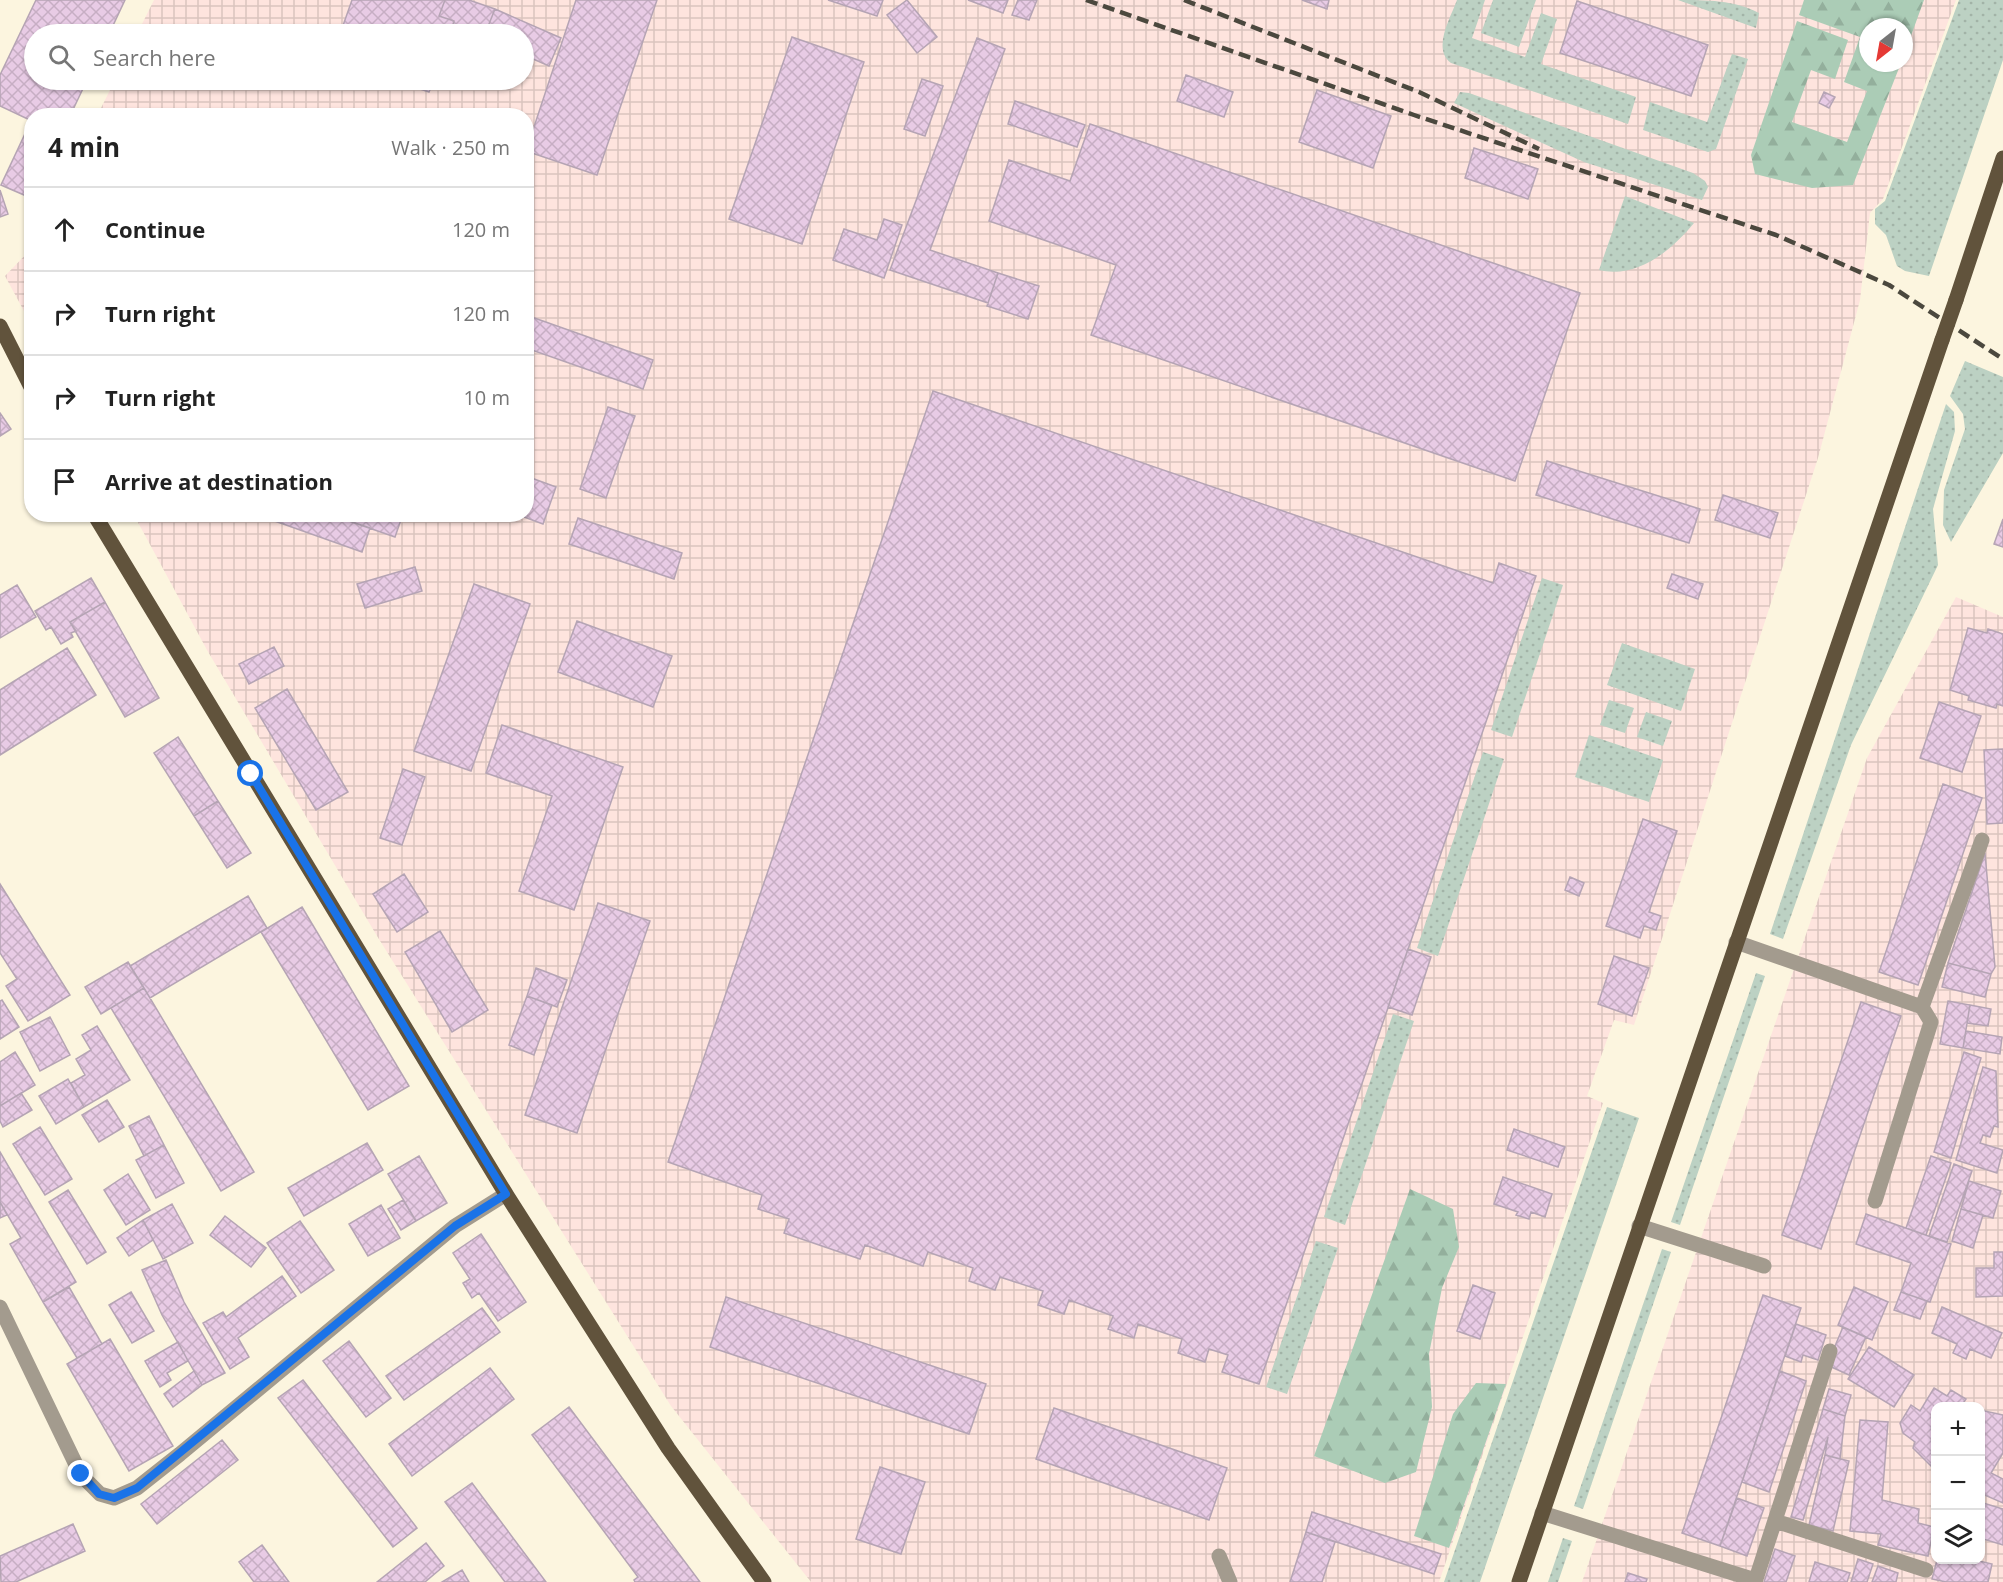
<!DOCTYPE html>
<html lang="en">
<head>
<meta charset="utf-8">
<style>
  body { margin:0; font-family:"Open Sans",sans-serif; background:#f2f2f2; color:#222 }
  .controls { position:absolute; right:18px; bottom:18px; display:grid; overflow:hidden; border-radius:12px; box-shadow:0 2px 4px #0004 }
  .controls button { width:54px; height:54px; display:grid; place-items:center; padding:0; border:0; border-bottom:2px solid #e0e0e0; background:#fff; color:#222; font:30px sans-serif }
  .compass { position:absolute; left:1859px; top:18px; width:54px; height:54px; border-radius:50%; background:#fff; box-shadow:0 2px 4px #0004; rotate:211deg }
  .stop { position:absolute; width:18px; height:18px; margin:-14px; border:4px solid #1a73e8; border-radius:50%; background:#fff }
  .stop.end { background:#1a73e8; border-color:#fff; box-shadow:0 2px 6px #0008 }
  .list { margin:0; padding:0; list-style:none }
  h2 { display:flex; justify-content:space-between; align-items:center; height:78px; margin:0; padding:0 24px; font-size:26px }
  h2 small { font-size:20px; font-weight:400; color:#767676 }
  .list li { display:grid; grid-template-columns:39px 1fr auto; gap:18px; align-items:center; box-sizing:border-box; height:84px; padding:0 24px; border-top:2px solid #e0e0e0 }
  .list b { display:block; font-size:22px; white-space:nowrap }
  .list em { font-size:20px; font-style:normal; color:#767676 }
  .icon { flex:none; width:33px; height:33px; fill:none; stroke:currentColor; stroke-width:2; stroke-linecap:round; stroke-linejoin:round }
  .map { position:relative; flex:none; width:2003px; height:1582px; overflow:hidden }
  .search { position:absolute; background:#fff; box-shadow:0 2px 4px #0004; left:24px; top:24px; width:510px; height:66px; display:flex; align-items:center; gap:15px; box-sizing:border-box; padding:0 21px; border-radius:33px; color:#767676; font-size:22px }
  .panel { position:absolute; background:#fff; box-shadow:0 2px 4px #0004; left:24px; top:108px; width:510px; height:414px; border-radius:24px }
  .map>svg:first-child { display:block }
  .industrial { fill:url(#industrial-grid); fill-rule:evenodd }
  .grass { fill:url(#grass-dots) }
  .forest { fill:url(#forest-firs) }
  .building { fill:url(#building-cross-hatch); stroke:#b5a4b4; stroke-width:1.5 }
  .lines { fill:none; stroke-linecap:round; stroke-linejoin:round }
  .minor { stroke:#a39b8e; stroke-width:15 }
  .major { stroke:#61533c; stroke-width:15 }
  .rail { stroke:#4b483e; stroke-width:4.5; stroke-dasharray:12 6; stroke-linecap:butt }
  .major-bridge { stroke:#61533c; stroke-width:15 }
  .route { stroke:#1a73e8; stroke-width:8 }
</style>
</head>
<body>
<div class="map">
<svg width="2003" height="1582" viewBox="0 0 2003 1582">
  <defs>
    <pattern id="industrial-grid" width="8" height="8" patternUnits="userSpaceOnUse" patternTransform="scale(1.5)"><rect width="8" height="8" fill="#fee4de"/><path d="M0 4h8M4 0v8" fill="none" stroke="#dac4be"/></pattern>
    <pattern id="grass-dots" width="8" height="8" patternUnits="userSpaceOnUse" patternTransform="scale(1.5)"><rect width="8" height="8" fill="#bcd1c3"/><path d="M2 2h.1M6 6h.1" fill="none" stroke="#a2b3a7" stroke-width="1.8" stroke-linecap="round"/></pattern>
    <pattern id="forest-firs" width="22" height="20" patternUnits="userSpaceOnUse" patternTransform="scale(1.5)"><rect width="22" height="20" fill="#abccb6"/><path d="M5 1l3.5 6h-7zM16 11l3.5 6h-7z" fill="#93af9c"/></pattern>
    <pattern id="building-cross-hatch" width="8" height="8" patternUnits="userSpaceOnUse" patternTransform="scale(1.5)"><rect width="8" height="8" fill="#e8cbe5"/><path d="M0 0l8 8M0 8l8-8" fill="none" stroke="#c7aec4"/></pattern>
  </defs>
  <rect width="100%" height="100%" fill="#fcf5df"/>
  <path class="industrial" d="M 154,0 L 1956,0 L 1883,199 L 1870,213 L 1860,300 L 1818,458 L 1634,1025 L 1614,1020 L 1587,1096 L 1603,1103 L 1439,1582 L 811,1582 L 671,1406 L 377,936 L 207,650 L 134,515 L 526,514 L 526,116 L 97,116 L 115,80 L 524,80 L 524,34 L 137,34 ZM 1868,27 L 1904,27 L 1904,63 L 1868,63 Z
    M 31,249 L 31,324 L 5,276 Z
    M 1956,597 L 2003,617 L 2003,1582 L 1582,1582 L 1867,758 ZM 1936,1406 L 1980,1406 L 1980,1560 L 1936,1560 Z"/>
  <path class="grass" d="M 1457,0 L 1485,0 L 1472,38 L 1525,57 L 1541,13 L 1557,19 L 1541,64 L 1636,97 L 1628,124 L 1451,63 C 1432,49 1450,19 1457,0 Z
    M 1493,0 L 1536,0 L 1519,47 L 1481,33 Z
    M 1678,0 C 1706,0 1735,0 1759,13 L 1756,28 Z
    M 1959,0 L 2003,0 L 2003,60 L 1929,276 L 1905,271 L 1897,266 L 1886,235 L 1875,224 L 1875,209 L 1885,201 Z
    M 1732,54 L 1748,59 L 1716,149 L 1708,152 L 1643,130 L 1650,102 L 1707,122 Z
    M 1460,92 L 1469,93 L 1693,173 L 1705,181 L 1708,187 L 1702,200 L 1584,162 L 1454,103 Z
    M 1625,196 L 1694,223 C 1671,251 1637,279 1599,270 Z
    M 1965,361 L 2003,377 L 2003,453 L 1951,542 L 1943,525 L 1944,490 L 1965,429 L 1963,414 L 1950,396 Z
    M 1946,404 L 1954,412 L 1955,431 L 1933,509 L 1938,565 L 1851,745 L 1783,939 L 1770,934 Z
    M 1542,578 L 1563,585 L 1512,737 L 1491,730 Z
    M 1622,643 L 1695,669 L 1681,711 L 1607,685 Z
    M 1609,700 L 1634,708 L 1625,733 L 1600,725 Z
    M 1646,712 L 1672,721 L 1663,746 L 1637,737 Z
    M 1589,735 L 1663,760 L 1649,802 L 1575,777 Z
    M 1483,752 L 1504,759 L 1438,956 L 1417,948 Z
    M 1756,973 L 1765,976 L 1680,1225 L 1671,1222 Z
    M 1393,1014 L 1414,1021 L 1345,1225 L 1324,1217 Z
    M 1607,1107 L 1639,1118 L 1480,1582 L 1444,1582 Z
    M 1316,1241 L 1338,1248 L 1287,1394 L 1266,1387 Z
    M 1662,1249 L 1671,1252 L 1583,1509 L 1574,1506 Z
    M 1563,1538 L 1572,1541 L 1558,1582 L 1548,1582 Z"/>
  <path class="forest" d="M 1804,0 L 1924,0 L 1904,55 L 1904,27 L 1868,27 L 1868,63 L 1901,63 L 1853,185 L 1812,188 L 1755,174 L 1751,155 L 1797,21 L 1848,40 L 1835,79 L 1811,70 L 1792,122 L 1847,142 L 1867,91 L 1844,82 L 1860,37 L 1799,15 Z
    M 1410,1189 L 1453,1209 L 1459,1247 L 1442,1288 L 1429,1354 L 1432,1407 L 1416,1472 L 1385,1483 L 1314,1456 Z
    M 1476,1383 L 1506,1384 L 1449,1548 L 1414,1536 L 1453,1414 Z"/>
  <path class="building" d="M 36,0 L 125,0 L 109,34 L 34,34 L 34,80 L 87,80 L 70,116 L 32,116 L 32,121 L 0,106 L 0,75 Z
    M 352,0 L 445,0 L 439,16 L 454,21 L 450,34 L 340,34 Z
    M 445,0 L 469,0 L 495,9 L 485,34 L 474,34 L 453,26 L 454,21 L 439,16 Z
    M 576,0 L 657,0 L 597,175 L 526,151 Z
    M 828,0 L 883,0 L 877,16 Z
    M 907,0 L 937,37 L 917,53 L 887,15 Z
    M 968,0 L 1008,0 L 1003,13 Z
    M 1018,0 L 1037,0 L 1029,20 L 1012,15 Z
    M 1302,0 L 1329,0 L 1327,9 Z
    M 1577,1 L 1708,45 L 1691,96 L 1560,53 Z
    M 495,9 L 561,38 L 549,66 L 524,55 L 524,34 L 485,34 Z
    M 792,37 L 864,62 L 802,244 L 729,219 Z
    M 977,38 L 1005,49 L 930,250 L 998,273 L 988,303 L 890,270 Z
    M 1186,75 L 1233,92 L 1224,117 L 1177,101 Z
    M 922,79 L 943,86 L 925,136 L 904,129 Z
    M 394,80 L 434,80 L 429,92 Z
    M 1317,90 L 1391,116 L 1373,168 L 1299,142 Z
    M 1824,92 L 1835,97 L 1829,108 L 1819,103 Z
    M 1015,101 L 1085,125 L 1077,147 L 1008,124 Z
    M 31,121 L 32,121 L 31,198 L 1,185 Z
    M 1090,124 L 1580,293 L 1515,481 L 1091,335 L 1116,265 L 989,221 L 1009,160 L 1070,181 Z
    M 1474,148 L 1538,169 L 1528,199 L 1465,178 Z
    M 0,190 L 8,214 L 0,217 Z
    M 884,219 L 902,225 L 884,278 L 833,260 L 844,229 L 877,240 Z
    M 998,273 L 1039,286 L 1028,319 L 987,306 Z
    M 526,315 L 653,360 L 643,389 L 526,348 Z
    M 933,391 L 1493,583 L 1499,563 L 1536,576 L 1259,1384 L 1222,1372 L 1228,1355 L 1209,1349 L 1205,1362 L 1178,1353 L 1182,1339 L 1138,1324 L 1134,1338 L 1108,1329 L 1113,1316 L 1069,1300 L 1064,1314 L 1038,1305 L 1043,1291 L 1000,1277 L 995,1290 L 969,1281 L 973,1268 L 928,1252 L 923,1266 L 865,1245 L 860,1259 L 784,1233 L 789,1219 L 758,1209 L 762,1195 L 668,1162 Z
    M 608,407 L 635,416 L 606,498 L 580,489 Z
    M 0,413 L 11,429 L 0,436 Z
    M 1547,461 L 1700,509 L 1689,543 L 1536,495 Z
    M 526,476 L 556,487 L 543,524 L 516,514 L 526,514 Z
    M 1723,495 L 1778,513 L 1770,538 L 1715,520 Z
    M 255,514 L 348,514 L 346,520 L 370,528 L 362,552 Z
    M 348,514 L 403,514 L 395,537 L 346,520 Z
    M 578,518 L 682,553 L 674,579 L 569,544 Z
    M 2003,519 L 2003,547 L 1994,544 Z
    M 415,567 L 422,591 L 365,608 L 357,584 Z
    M 1672,574 L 1703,584 L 1698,599 L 1667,588 Z
    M 91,578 L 105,602 L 70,622 L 76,631 L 71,633 L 73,637 L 61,644 L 51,627 L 46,630 L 35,611 Z
    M 474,584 L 530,604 L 471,771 L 414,751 Z
    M 17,585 L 36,617 L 0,638 L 0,595 Z
    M 105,602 L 159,698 L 125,717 L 70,622 Z
    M 577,621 L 672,656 L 653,707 L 558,672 Z
    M 1968,628 L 1987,633 L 1988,629 L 2003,634 L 2003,706 L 1997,704 L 1996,708 L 1968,700 L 1969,696 L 1950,690 Z
    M 274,647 L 284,666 L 249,684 L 239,664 Z
    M 67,648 L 96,695 L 0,755 L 0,690 Z
    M 287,689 L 348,792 L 316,810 L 255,708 Z
    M 1939,702 L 1981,716 L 1962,772 L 1920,758 Z
    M 502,725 L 623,767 L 574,910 L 519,891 L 552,796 L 486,773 Z
    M 178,737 L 218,801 L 194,816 L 154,753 Z
    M 2003,749 L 2003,823 L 1987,824 L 1984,750 Z
    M 403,769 L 425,777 L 402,845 L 380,838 Z
    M 1943,784 L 1982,798 L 1918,985 L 1879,972 Z
    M 218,801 L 251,853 L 227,868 L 194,816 Z
    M 1643,819 L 1677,831 L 1649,912 L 1661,916 L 1656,930 L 1644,926 L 1640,938 L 1606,926 Z
    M 1985,853 L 1995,967 L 1991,974 L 1948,963 Z
    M 404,874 L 428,912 L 397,932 L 373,894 Z
    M 1570,877 L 1584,883 L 1579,896 L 1565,890 Z
    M 0,884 L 70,995 L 28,1021 L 6,986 L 17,979 L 0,953 Z
    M 248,896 L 267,928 L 150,998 L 130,966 Z
    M 598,903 L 650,921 L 577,1133 L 525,1115 Z
    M 302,907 L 409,1086 L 368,1110 L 261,932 Z
    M 440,931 L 488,1010 L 452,1032 L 405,952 Z
    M 1408,949 L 1431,957 L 1412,1015 L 1388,1007 Z
    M 1614,956 L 1649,968 L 1632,1016 L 1598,1004 Z
    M 128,962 L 144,988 L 101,1014 L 85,987 Z
    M 1948,963 L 1991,974 L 1985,997 L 1942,987 Z
    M 536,968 L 567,980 L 557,1007 L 527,996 Z
    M 144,988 L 254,1172 L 221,1191 L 111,1008 Z
    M 527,996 L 552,1005 L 534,1055 L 509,1045 Z
    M 2,1000 L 19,1027 L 0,1039 L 0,1001 Z
    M 1948,1001 L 1970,1005 L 1963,1048 L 1940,1044 Z
    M 1861,1002 L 1901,1016 L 1821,1249 L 1782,1235 Z
    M 1970,1005 L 1991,1009 L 1988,1026 L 1967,1023 Z
    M 50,1017 L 70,1055 L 40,1071 L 20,1032 Z
    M 97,1026 L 130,1080 L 84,1107 L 71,1083 L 85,1075 L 76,1059 L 91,1050 L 82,1035 Z
    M 1966,1031 L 2002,1037 L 2000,1054 L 1963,1048 Z
    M 15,1052 L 35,1085 L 0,1106 L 0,1062 Z
    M 1964,1052 L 1981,1058 L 1951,1158 L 1934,1152 Z
    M 1983,1067 L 1996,1071 L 1998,1127 L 1994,1126 L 1990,1137 L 1983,1135 L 1980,1143 L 2003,1150 L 1997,1173 L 1956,1160 Z
    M 68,1079 L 84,1107 L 56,1124 L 39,1096 Z
    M 21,1093 L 32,1110 L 3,1127 L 0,1121 L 0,1106 Z
    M 107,1100 L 124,1127 L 99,1142 L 82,1115 Z
    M 149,1116 L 164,1145 L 144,1156 L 129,1126 Z
    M 40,1127 L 72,1179 L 45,1195 L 13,1144 Z
    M 1514,1129 L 1565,1147 L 1558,1167 L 1507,1150 Z
    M 367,1143 L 383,1170 L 304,1216 L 288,1188 Z
    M 164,1145 L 184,1183 L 156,1198 L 136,1160 Z
    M 0,1152 L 76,1282 L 43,1302 L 10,1244 L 21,1238 L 0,1202 Z
    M 419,1156 L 447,1203 L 416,1221 L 388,1174 Z
    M 1931,1156 L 1951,1163 L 1926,1235 L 1906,1228 Z
    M 1954,1164 L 1972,1171 L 1947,1242 L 1929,1236 Z
    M 128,1174 L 150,1210 L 126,1225 L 104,1190 Z
    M 1503,1177 L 1552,1194 L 1545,1217 L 1531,1212 L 1529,1219 L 1516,1215 L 1518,1212 L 1494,1204 Z
    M 1969,1181 L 2001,1191 L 1993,1218 L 1961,1209 Z
    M 68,1190 L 106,1252 L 87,1264 L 49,1202 Z
    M 403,1200 L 416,1221 L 401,1230 L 388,1209 Z
    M 0,1202 L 7,1215 L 0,1218 Z
    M 172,1204 L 193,1243 L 163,1259 L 143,1220 Z
    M 381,1205 L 400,1238 L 368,1256 L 349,1224 Z
    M 1961,1209 L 1983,1215 L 1973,1248 L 1952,1241 Z
    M 1866,1214 L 1951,1244 L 1930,1302 L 1901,1292 L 1911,1263 L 1856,1244 Z
    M 225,1216 L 266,1248 L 251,1267 L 210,1235 Z
    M 143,1220 L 153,1240 L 129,1256 L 117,1238 Z
    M 300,1221 L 334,1270 L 301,1293 L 267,1243 Z
    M 481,1234 L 526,1302 L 498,1321 L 479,1293 L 472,1298 L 463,1283 L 470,1279 L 453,1253 Z
    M 1994,1252 L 2003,1252 L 2003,1296 L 1976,1297 L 1976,1268 L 1994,1268 Z
    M 166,1260 L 184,1302 L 225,1373 L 202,1385 L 162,1315 L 142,1270 Z
    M 282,1276 L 296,1296 L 238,1338 L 249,1357 L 230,1369 L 203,1323 L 223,1312 L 226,1317 Z
    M 1473,1285 L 1495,1293 L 1480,1339 L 1457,1331 Z
    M 69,1287 L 102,1344 L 77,1358 L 43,1302 Z
    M 1854,1287 L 1888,1302 L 1872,1340 L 1838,1325 Z
    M 131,1292 L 154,1331 L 132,1343 L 109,1305 Z
    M 1901,1292 L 1927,1301 L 1920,1319 L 1894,1310 Z
    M 1763,1295 L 1801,1308 L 1720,1546 L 1682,1533 Z
    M 726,1297 L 986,1384 L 969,1434 L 710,1347 Z
    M 1942,1307 L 2002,1333 L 1991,1358 L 1970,1349 L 1966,1359 L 1953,1353 L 1957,1344 L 1932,1333 Z
    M 482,1308 L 500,1332 L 404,1400 L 386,1376 Z
    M 1796,1324 L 1826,1335 L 1818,1360 L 1803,1355 L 1801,1362 L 1785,1356 Z
    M 1843,1327 L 1866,1337 L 1849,1375 L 1827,1365 Z
    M 110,1339 L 173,1446 L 129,1471 L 67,1364 Z
    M 349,1341 L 391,1398 L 366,1417 L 323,1361 Z
    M 178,1342 L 188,1361 L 167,1373 L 171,1380 L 160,1387 L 145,1361 Z
    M 1869,1347 L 1914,1375 L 1894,1407 L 1848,1379 Z
    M 490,1368 L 514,1399 L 412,1476 L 389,1444 Z
    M 194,1371 L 202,1385 L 173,1407 L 164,1394 Z
    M 1780,1371 L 1806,1381 L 1769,1492 L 1742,1482 Z
    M 303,1380 L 417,1528 L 393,1547 L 278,1398 Z
    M 1934,1388 L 1947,1396 L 1951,1390 L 1966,1399 L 1962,1405 L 1964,1406 L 1936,1406 L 1936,1471 L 1913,1448 L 1915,1442 L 1903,1433 L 1900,1423 L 1911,1405 L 1920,1411 Z
    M 1829,1389 L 1851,1395 L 1845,1416 L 1823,1409 Z
    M 569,1407 L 700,1582 L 635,1582 L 634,1580 L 638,1577 L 532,1435 Z
    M 1054,1408 L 1227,1468 L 1209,1520 L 1036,1459 Z
    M 1823,1409 L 1845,1416 L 1840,1459 L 1825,1455 L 1828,1437 L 1803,1520 L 1791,1517 Z
    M 1980,1410 L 2003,1415 L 2003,1453 L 1991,1473 L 2003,1479 L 2003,1503 L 1980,1493 Z
    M 1860,1420 L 1888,1422 L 1882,1500 L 1919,1509 L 1918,1523 L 1934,1527 L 1928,1556 L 1878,1545 L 1881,1534 L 1850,1531 Z
    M 222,1440 L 238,1460 L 157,1524 L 141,1504 Z
    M 1825,1455 L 1849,1461 L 1833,1531 L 1809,1525 Z
    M 880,1467 L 925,1482 L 901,1554 L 856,1539 Z
    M 472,1483 L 546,1582 L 505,1582 L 445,1502 Z
    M 1737,1498 L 1764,1508 L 1747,1556 L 1720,1546 Z
    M 1980,1502 L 2003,1509 L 2003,1545 L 1980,1538 Z
    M 1312,1512 L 1441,1554 L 1434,1574 L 1306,1532 Z
    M 73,1524 L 85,1551 L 16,1582 L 1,1582 L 0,1556 Z
    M 1306,1532 L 1335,1542 L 1322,1582 L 1290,1582 Z
    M 426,1543 L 444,1566 L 425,1582 L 377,1582 Z
    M 262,1545 L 289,1582 L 254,1582 L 239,1562 Z
    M 1775,1549 L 1795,1556 L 1786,1582 L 1764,1582 Z
    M 1858,1559 L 1873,1564 L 1867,1582 L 1851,1582 Z
    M 1937,1560 L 1975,1560 L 1992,1564 L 1988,1582 L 1946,1582 L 1932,1579 Z
    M 1815,1562 L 1850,1573 L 1847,1582 L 1809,1582 Z
    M 1878,1566 L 1898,1573 L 1896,1582 L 1872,1582 Z
    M 462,1570 L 469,1582 L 442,1582 Z
    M 1628,1573 L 1647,1579 L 1646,1582 L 1625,1582 Z"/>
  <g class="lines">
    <path class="minor" d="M 1736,942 L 1922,1007 L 1931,1022 L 1875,1201
      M 1922,1007 L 1982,840
      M 1639,1226 L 1764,1266
      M 0,1307 L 81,1475 L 100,1494 L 114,1498 L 137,1488 L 180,1454 L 455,1226 L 506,1194
      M 1542,1513 L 1755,1580
      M 1775,1521 L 1926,1570
      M 1219,1556 L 1230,1582
      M 1755,1582 L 1830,1351"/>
    <path class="major" d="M 1956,300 L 2003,158
      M 0,326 L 32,389
      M 94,514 L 506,1194 L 668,1448 L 764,1582
      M 1519,1582 L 1942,340"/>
    <path class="rail" d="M 1086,0 L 1414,115 L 1776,235 L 1889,285 L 2003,359
      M 1184,0 L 1419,92 L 1539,149"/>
    <path class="major-bridge" d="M 1942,340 L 1956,300"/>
  </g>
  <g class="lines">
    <path class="route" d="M 81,1474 L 99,1494 L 114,1498 L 137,1488 L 455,1226 L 506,1194 L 251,774"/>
  </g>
</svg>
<div class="controls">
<button>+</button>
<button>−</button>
<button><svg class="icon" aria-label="layers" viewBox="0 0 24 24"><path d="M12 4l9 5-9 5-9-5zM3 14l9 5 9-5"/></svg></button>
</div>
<svg class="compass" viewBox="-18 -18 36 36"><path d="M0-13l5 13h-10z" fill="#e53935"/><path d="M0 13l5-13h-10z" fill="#767676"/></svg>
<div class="stop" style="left:251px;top:774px"></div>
<div class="stop end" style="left:81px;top:1474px"></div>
<div class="search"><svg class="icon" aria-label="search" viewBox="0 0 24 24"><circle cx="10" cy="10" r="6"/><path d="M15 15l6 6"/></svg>Search here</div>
<section class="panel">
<h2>4 min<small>Walk · 250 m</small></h2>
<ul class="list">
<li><svg class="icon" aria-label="ahead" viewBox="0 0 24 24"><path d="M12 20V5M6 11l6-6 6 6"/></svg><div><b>Continue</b></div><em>120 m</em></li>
<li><svg class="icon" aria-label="right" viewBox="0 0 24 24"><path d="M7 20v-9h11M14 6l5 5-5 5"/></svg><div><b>Turn right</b></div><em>120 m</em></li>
<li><svg class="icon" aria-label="right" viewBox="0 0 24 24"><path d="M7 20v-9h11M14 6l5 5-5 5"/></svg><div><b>Turn right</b></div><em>10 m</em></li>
<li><svg class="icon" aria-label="arrive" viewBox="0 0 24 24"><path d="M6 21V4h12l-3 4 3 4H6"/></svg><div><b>Arrive at destination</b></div></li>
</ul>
</section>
</div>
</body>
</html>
